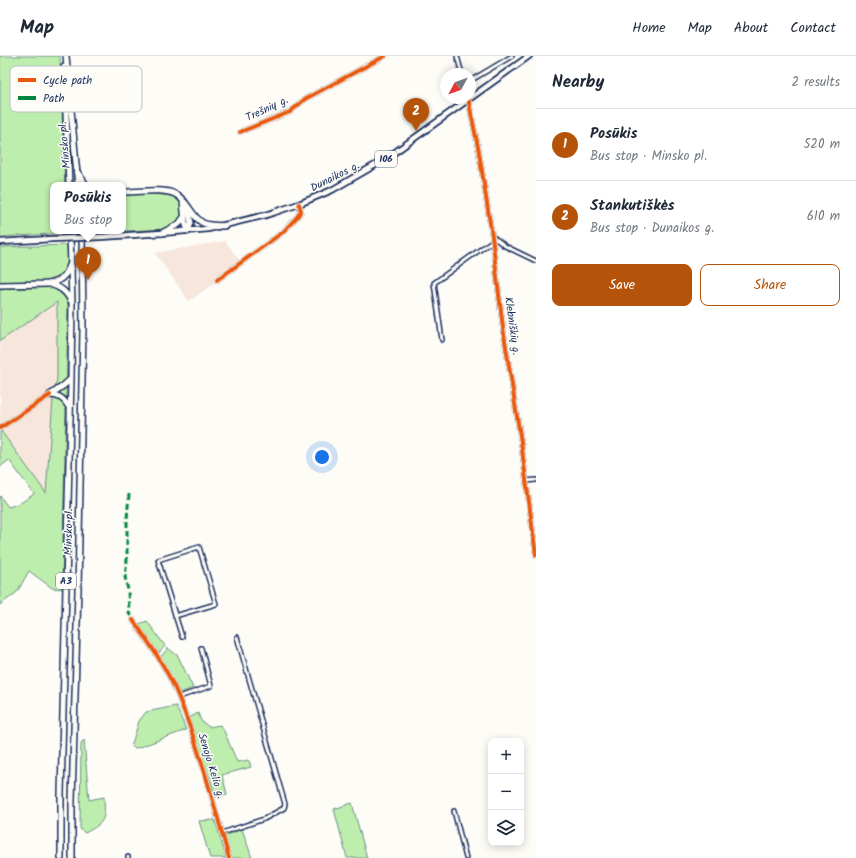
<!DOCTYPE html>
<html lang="en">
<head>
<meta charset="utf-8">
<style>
  body { margin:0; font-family:Kalam,sans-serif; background:#f2f2f3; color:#1f2937 }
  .controls { position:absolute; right:12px; bottom:12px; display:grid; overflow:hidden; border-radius:8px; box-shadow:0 2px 10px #0003 }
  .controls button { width:36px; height:36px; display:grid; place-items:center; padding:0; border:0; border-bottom:1px solid #e0e1e3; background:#fff; color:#1f2937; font:20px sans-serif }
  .compass { position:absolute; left:440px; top:12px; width:36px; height:36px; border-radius:50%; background:#fff; box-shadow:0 2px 10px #0003; rotate:229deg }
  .you { position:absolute; left:322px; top:401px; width:14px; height:14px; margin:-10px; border:3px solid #fff; border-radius:50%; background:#1a73e8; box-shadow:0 0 0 6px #1a73e833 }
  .badge { display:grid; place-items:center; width:26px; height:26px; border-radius:50%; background:#b45309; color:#fff; font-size:13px; font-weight:700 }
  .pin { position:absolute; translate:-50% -33px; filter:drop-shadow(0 1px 2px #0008) }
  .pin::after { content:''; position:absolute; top:21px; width:14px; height:12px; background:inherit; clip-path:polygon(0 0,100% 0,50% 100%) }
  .popup { position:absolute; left:50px; top:126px; width:76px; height:52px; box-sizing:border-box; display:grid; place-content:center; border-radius:8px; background:#fff; filter:drop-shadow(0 1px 3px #0005); font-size:13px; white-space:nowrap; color:#747a83 }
  .popup b { font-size:15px; color:#1f2937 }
  .popup::after { content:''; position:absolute; left:50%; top:100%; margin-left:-8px; border:8px solid transparent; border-top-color:#fff }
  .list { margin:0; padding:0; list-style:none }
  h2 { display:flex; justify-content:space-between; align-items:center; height:52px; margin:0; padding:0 16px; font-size:17px }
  h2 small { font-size:13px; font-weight:400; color:#747a83 }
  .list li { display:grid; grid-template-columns:26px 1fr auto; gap:12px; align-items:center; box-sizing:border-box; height:72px; padding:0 16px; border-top:1px solid #e0e1e3 }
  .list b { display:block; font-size:15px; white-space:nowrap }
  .list p { margin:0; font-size:13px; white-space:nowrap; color:#747a83 }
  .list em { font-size:13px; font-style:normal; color:#747a83 }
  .actions { display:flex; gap:8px; padding:12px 16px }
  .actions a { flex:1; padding:9px 0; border:1px solid #b45309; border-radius:8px; text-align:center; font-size:14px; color:#b45309 }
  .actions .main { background:#b45309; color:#fff }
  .icon { flex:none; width:22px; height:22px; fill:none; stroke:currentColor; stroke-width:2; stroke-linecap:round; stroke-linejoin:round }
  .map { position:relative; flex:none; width:536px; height:802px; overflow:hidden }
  header { display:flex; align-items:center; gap:24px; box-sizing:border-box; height:56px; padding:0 20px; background:#fff; border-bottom:1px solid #e0e1e3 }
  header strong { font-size:19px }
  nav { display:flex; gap:22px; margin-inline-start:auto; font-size:14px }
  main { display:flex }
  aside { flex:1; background:#fff }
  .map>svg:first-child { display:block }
  .built { fill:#f7e6db }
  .green { fill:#beeead; stroke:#6c8e86 }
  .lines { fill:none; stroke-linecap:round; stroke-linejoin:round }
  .minor-casing { stroke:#1b2f5e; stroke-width:6 }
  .primary-casing { stroke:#1b2f5e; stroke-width:8 }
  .trunk-casing { stroke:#1b2f5e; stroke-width:8 }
  .minor { stroke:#fdfcf7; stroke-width:3 }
  .primary { stroke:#fdfcf7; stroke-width:4.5 }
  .trunk { stroke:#fdfcf7; stroke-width:5 }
  .primary-bridge-casing { stroke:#1b2f5e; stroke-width:8; stroke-linecap:butt }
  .primary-bridge { stroke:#fdfcf7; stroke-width:4.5 }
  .quiet { stroke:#00873e; stroke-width:3; stroke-dasharray:6 3; stroke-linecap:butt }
  .cycleway-casing { stroke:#fdfcf7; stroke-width:6 }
  .cycleway { stroke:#e8590c; stroke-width:4 }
  .labels { text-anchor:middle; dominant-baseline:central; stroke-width:3; stroke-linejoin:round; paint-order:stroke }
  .shield { fill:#fdfcf7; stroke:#5f6c8c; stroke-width:1 }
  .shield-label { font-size:10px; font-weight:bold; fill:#1b2f5e }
  .street-label { font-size:11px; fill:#1b2f5e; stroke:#fdfcf7 }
  .key { fill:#fdfcf7; stroke:#b9bec9; stroke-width:1 }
  .key-label { font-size:11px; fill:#1b2f5e }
</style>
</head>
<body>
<header>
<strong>Map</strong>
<nav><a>Home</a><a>Map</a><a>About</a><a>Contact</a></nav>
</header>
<main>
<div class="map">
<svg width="536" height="802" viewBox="0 0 536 802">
  <rect width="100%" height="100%" fill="#fdfcf7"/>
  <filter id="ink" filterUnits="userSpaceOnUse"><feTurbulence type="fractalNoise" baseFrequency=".025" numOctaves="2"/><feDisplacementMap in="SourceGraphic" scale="8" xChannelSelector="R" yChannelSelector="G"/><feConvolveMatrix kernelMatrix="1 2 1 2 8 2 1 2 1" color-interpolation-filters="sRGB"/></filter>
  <g filter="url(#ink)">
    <path class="built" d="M 225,185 L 242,208 L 189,245 L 155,197 Z
      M 57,246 L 57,322 L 53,343 L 46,438 L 1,375 L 0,376 L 0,285 Z"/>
    <path class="green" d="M 0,0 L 60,0 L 65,129 L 53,129 L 53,175 L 67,175 L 67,177 L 0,181 Z
      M 161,138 L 174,141 L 182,148 L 182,160 L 179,166 L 166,173 L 86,177 L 86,175 L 123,175 L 123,139 Z
      M 67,189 C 68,208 70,221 47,226 L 0,227 L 0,191 Z
      M 51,231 C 61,233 66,239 68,248 L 62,533 L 52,532 L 29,515 L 17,536 L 0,549 L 0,440 L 8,451 L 19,448 L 34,438 L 9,404 L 0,411 L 0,376 L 1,375 L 46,437 L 53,343 L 57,322 L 57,246 L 0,285 L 0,233 Z
      M 147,565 L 165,590 L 158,598 L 139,568 Z
      M 168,592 L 178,600 L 193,632 L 180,637 L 160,602 Z
      M 176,650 L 186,674 L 137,692 L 131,691 L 139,665 L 146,656 Z
      M 198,657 L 201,665 L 209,671 L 220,669 L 224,675 L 237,706 L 249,704 L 251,711 L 222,719 L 227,738 L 216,741 L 189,662 Z
      M 84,684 L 89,744 L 104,741 C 105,763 106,766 85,777 L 80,773 L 81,687 Z
      M 352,747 L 367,802 L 347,802 L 334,753 Z
      M 215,764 L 226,802 L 210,802 L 199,765 Z
      M 242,773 L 252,802 L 231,802 L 225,780 Z"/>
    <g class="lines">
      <defs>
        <path id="minor" d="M 457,0 L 462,18
          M 470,25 L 512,0
          M 468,42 L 479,96 L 492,180 L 503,272 L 521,386 L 536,499
          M 240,76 L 290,56 L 305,43 L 385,0
          M 492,180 L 505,190 L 536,205
          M 217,224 L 283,176 L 297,161 L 301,155 L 299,148
          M 442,284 L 434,227 L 492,185
          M 0,372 L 50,339
          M 526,425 L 536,424
          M 175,560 L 216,548 L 199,491 L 158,504 L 182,581
          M 133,564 C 150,588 168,614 179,642 C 200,694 214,749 229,802
          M 179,641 L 211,630 L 201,592
          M 454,755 L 466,802
          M 222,777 L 264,763 L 284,752 L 285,748 L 237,581
          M 128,801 L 128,802"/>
        <path id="primary" d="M 100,181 L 162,177 L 208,173 L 266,159 L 299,148 L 332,134 L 384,104 L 529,0
          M 0,186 L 52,183"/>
        <path id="trunk" d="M 66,0 L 78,129
          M 64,11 L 69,129
          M 78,117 L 86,129
          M 123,136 C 137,136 163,132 175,138 C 188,144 191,161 203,167 C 209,170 217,169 224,170
          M 183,145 L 185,166 L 188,175
          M 188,152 L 191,167 L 188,175
          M 162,177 L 179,168 L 184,161
          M 50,228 C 60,231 66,235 71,245
          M 0,229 L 48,228 C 60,225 66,221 70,209
          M 50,339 C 60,339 65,344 70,353
          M 50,339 L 63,330 L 71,323
          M 61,802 L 61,739 L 71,323 L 72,248 L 70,175
          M 72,802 L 72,745 L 78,534 L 83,273 L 82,175"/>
      </defs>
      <use href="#minor" class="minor-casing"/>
      <use href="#primary" class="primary-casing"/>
      <use href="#trunk" class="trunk-casing"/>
      <use href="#minor" class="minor"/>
      <use href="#primary" class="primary"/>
      <use href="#trunk" class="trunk"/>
      <defs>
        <path id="primary-bridge" d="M 52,183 L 100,181"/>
      </defs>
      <use href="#primary-bridge" class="primary-bridge-casing"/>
      <use href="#primary-bridge" class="primary-bridge"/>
      <path class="quiet" d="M 129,438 L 127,463 L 127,504 L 125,521 L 128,534 L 129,557 L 133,564"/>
      <defs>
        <path id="cycleway" d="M 468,42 L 479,96 L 492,180 L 503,272 L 521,386 L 536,499
          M 240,76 L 290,56 L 305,43 L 385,0
          M 217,224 L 283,176 L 297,161 L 301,155 L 299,148
          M 0,372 L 50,339
          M 133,564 C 150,588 168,614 179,642 C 200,694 214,749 229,802"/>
      </defs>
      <use href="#cycleway" class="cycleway-casing"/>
      <use href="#cycleway" class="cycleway"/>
    </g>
  </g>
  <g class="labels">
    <g class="shield">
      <rect x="375" y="95" width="22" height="16" rx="3"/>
      <rect x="56" y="517" width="20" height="16" rx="3"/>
    </g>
    <g class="shield-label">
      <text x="386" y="103">106</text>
      <text x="66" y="525">A3</text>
    </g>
    <g class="street-label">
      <text transform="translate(267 53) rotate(-25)">Trešnių g.</text>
      <text transform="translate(65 89) rotate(-95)">Minsko pl.</text>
      <text transform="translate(335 121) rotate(-27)">Dunaikos g.</text>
      <text transform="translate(512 270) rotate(82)">Klebniškių g.</text>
      <text transform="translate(69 476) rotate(-89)">Minsko pl.</text>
      <text transform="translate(211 710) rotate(73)">Senojo Kelio g.</text>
    </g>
  </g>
  <rect x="10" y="10" width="132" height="46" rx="6" class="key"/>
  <rect x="18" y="22" width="18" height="4" fill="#e8590c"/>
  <rect x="18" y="40" width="18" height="4" fill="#00873e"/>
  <g class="key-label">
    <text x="43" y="28">Cycle path</text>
    <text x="43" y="46">Path</text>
  </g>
</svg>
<div class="controls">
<button>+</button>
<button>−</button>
<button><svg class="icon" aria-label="layers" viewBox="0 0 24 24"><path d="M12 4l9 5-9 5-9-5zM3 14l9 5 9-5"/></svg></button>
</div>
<svg class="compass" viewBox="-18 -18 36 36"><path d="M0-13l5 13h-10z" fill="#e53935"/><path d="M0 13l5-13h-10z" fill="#747a83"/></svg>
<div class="you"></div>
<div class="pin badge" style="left:88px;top:224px">1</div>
<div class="popup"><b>Posūkis</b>Bus stop</div>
<div class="pin badge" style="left:416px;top:75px">2</div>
</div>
<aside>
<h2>Nearby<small>2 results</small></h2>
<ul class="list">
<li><span class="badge">1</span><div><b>Posūkis</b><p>Bus stop · Minsko pl.</p></div><em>520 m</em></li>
<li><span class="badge">2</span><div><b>Stankutiškės</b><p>Bus stop · Dunaikos g.</p></div><em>610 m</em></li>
</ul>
<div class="actions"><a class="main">Save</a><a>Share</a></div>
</aside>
</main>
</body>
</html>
